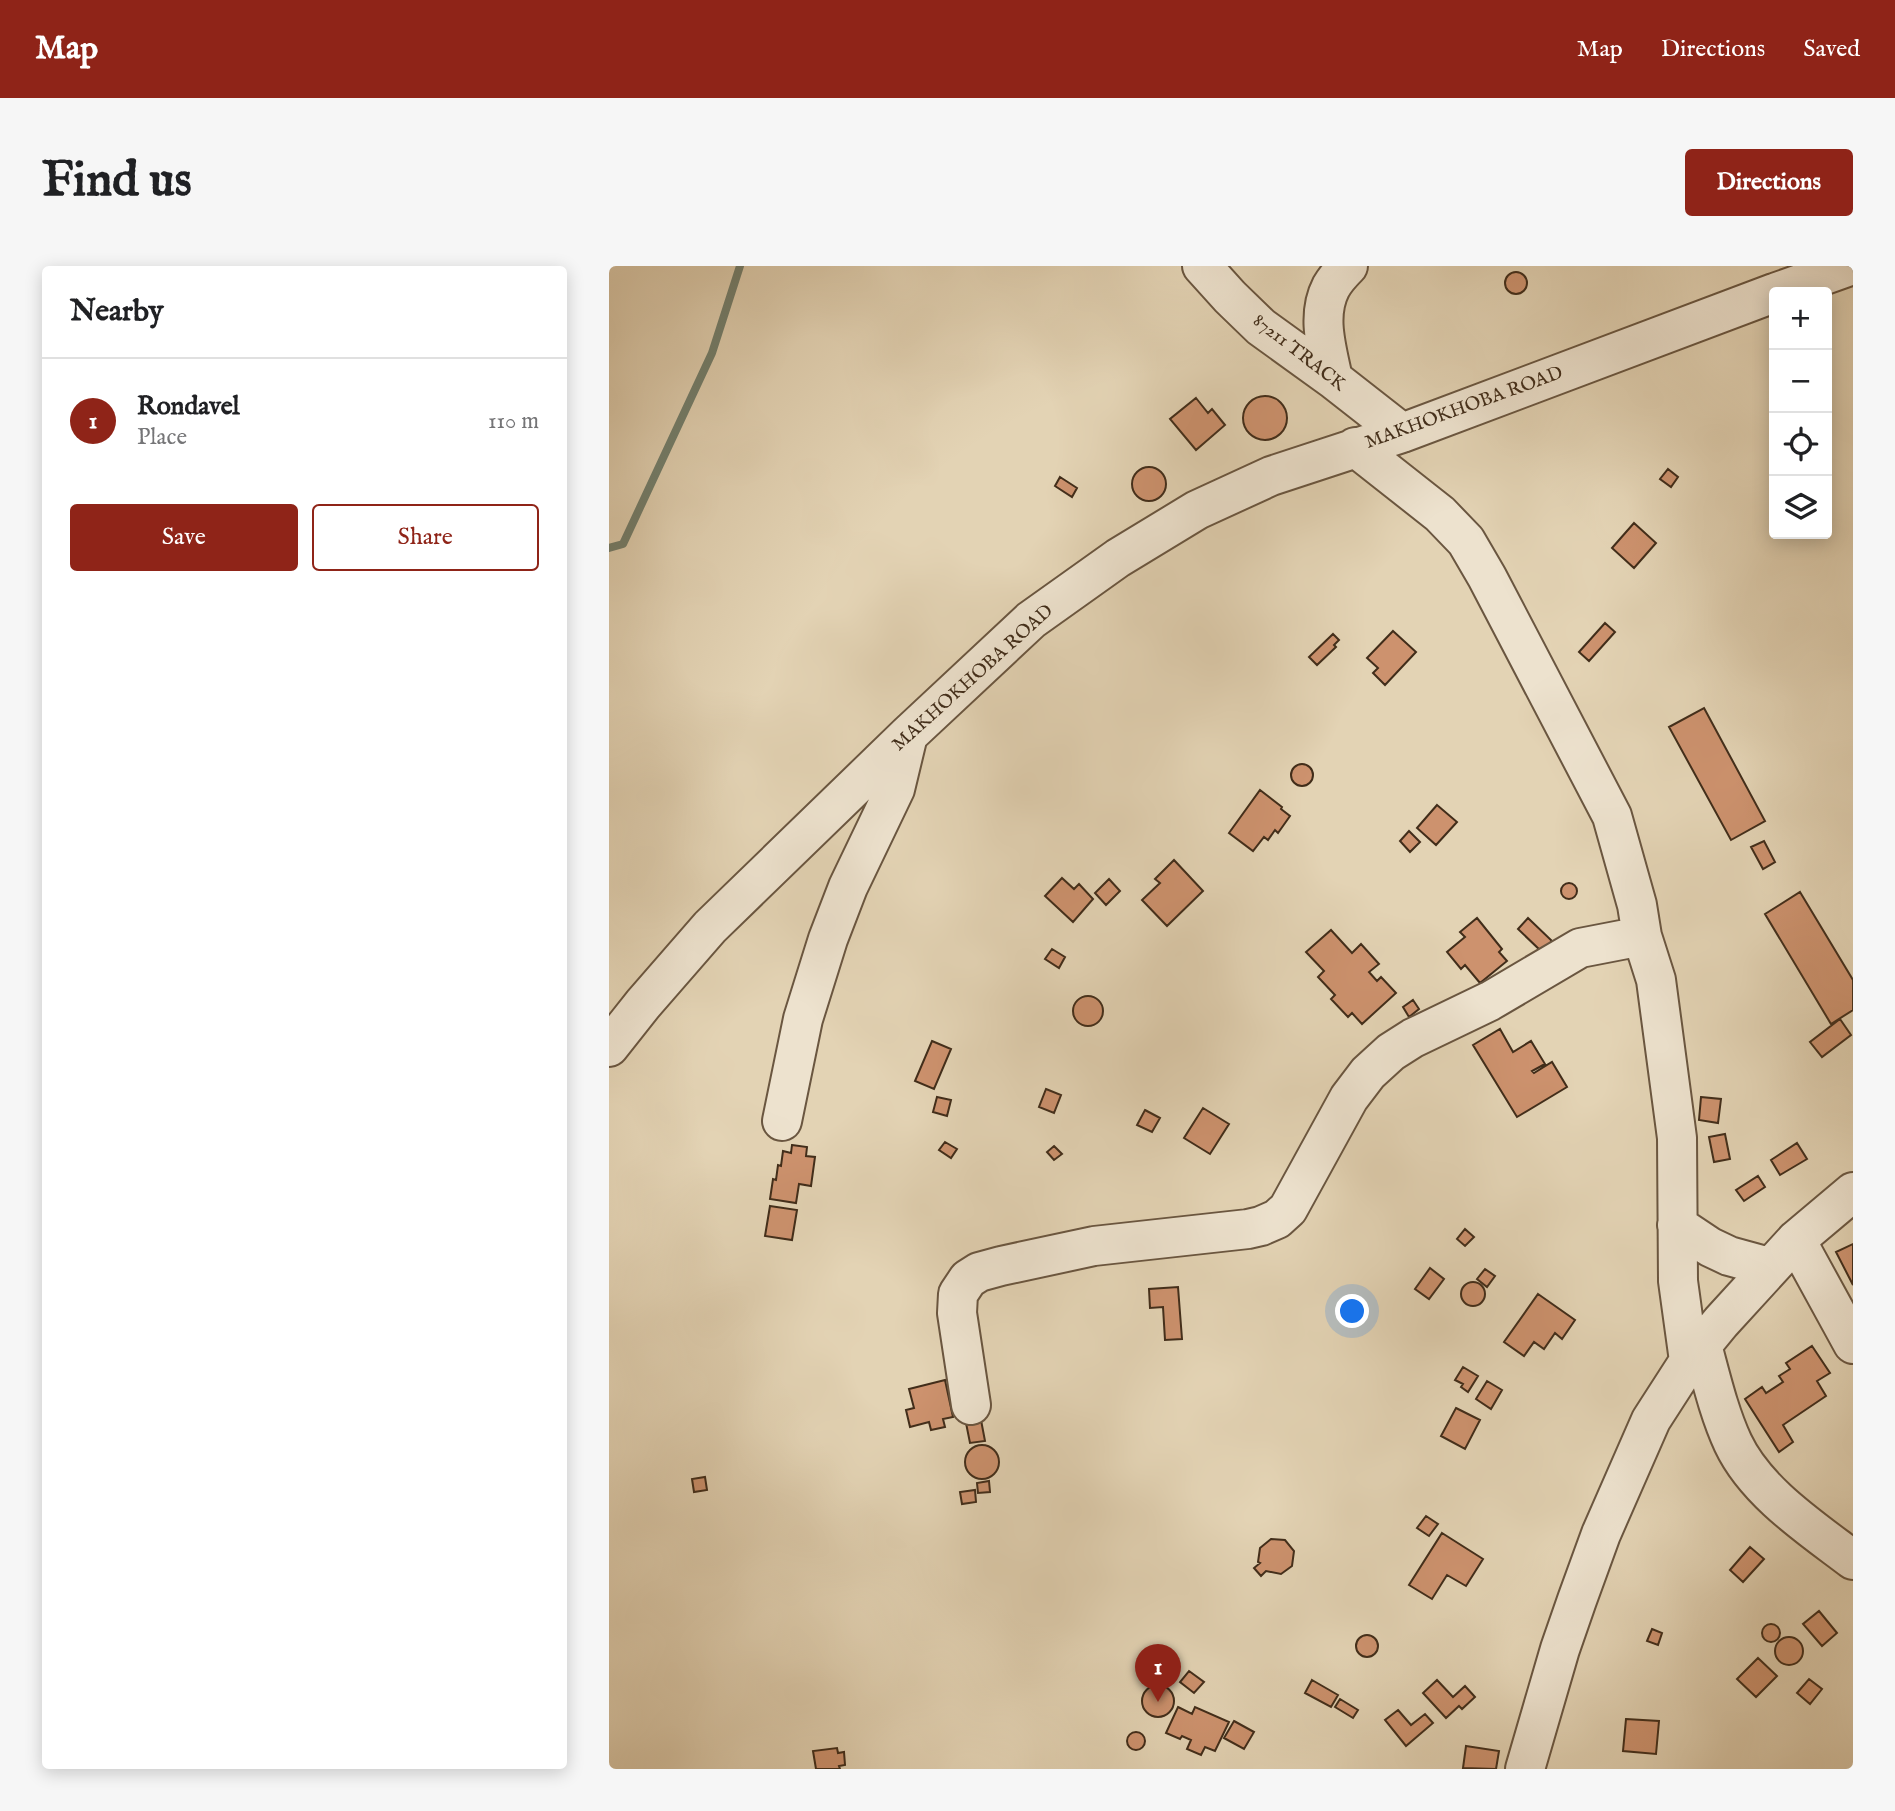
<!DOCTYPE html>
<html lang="en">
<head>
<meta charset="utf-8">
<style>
  body { margin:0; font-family:"IM FELL English",serif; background:#f6f6f6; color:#202124 }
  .controls { position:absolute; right:21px; top:21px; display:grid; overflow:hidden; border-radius:7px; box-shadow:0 4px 18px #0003 }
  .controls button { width:63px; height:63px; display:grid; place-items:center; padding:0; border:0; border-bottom:2px solid #e0e0e0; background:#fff; color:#202124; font:35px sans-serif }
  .you { position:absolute; left:744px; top:1046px; width:24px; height:24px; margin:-18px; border:5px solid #fff; border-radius:50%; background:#1a73e8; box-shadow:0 0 0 10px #1a73e833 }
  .badge { display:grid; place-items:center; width:46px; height:46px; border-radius:50%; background:#8f2418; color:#fff; font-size:23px; font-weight:700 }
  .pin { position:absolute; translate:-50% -58px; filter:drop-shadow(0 2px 4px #0008) }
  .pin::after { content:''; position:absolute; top:37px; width:24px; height:21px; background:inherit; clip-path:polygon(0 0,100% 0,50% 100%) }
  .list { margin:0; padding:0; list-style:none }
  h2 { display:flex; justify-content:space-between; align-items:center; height:91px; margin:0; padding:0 28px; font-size:30px }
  h2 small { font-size:23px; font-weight:400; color:#757577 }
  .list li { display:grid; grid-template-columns:46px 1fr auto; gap:21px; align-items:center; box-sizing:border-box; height:126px; padding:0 28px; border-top:2px solid #e0e0e0 }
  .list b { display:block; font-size:26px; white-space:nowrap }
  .list p { margin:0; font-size:23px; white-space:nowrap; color:#757577 }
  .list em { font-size:23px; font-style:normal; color:#757577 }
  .actions { display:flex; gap:14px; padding:21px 28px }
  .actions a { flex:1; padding:16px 0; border:2px solid #8f2418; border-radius:7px; text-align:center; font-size:24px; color:#8f2418 }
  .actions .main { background:#8f2418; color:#fff }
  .icon { flex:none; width:38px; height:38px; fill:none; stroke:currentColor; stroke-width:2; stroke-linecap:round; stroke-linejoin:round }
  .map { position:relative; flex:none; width:1244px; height:1503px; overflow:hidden; border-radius:7px }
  header { display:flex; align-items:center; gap:42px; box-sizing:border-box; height:98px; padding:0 35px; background:#8f2418; color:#fff }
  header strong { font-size:33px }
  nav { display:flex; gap:38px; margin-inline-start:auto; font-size:24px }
  .intro { display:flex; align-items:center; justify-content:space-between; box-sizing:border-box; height:168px; padding:0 42px }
  h1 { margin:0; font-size:49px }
  .button { padding:18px 32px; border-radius:7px; background:#8f2418; color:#fff; font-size:24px; font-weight:700 }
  main { display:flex; gap:42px; padding:0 42px }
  aside { flex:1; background:#fff; border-radius:7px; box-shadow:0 4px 18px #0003 }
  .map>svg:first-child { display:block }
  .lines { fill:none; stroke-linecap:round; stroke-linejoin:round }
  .stream { stroke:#748170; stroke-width:8 }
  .building { fill:#cd926e; stroke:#412d1a; stroke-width:2 }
  .minor-casing { stroke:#6a5640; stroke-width:42 }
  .minor { stroke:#ede2ce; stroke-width:38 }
  .labels { text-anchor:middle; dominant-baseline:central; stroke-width:5; stroke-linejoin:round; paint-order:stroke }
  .street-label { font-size:19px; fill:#412d1a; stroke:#ede2ce }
</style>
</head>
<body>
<header>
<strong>Map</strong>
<nav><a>Map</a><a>Directions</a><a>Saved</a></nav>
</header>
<div class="intro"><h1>Find us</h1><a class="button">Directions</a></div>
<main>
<aside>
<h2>Nearby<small></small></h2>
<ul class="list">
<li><span class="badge">1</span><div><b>Rondavel</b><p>Place</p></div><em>110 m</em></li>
</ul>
<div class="actions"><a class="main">Save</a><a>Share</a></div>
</aside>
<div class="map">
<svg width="1244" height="1503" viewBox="0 0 1244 1503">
  <rect width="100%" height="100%" fill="#e3d3b4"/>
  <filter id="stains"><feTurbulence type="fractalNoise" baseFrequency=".00286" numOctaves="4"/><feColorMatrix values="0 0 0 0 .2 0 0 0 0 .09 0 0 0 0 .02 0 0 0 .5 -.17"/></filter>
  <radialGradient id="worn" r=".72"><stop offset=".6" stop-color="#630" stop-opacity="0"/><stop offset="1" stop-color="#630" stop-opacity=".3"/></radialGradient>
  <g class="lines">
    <path class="stream" d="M 0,282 L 14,278 L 103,87 L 131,0"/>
  </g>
  <path class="building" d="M896 17a11 11 0 1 1 22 0a11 11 0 1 1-22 0Z
    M634 152a22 22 0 1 1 44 0a22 22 0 1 1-44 0Z
    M 587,132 L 599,147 L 603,143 L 616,159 L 587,184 L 561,153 Z
    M523 218a17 17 0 1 1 34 0a17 17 0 1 1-34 0Z
    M 1059,203 L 1069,211 L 1062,221 L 1051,213 Z
    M 451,211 L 468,222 L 463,231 L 446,220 Z
    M 1025,257 L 1047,277 L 1025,302 L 1003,282 Z
    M 996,357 L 1006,366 L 980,395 L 970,386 Z
    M 784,365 L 807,386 L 776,419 L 764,407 L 769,402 L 758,392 Z
    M 724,368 L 730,374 L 725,379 L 727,381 L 708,399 L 700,391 Z
    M 1095,442 L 1156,555 L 1122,574 L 1060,461 Z
    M682 509a11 11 0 1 1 22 0a11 11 0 1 1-22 0Z
    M 651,524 L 673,541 L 672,543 L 681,550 L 669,567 L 666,564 L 659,574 L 655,571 L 644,585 L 620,567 Z
    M 828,539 L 848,556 L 827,579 L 808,562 Z
    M 800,565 L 811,576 L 801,586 L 791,575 Z
    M 1155,575 L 1166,596 L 1154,603 L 1142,581 Z
    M 565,594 L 594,625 L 558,660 L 533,634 L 551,617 L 546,613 Z
    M 453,612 L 465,623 L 470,618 L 484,633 L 464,656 L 436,630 Z
    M 500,613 L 511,625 L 497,639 L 486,627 Z
    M952 625a8 8 0 1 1 16 0a8 8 0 1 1-16 0Z
    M 1191,626 L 1244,714 L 1244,744 L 1222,758 L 1156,648 Z
    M 868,652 L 893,683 L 890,686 L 898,695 L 871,717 L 856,699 L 852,703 L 838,686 L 856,671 L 851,666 Z
    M 919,652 L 943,675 L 933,686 L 909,663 Z
    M 722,664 L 743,687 L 752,678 L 770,698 L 760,706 L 768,715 L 772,711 L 787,727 L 753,758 L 743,747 L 739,751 L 722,733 L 726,729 L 709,711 L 715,705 L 697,686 Z
    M 443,683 L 456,691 L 450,702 L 436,693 Z
    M464 745a15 15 0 1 1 30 0a15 15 0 1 1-30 0Z
    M 804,734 L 810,743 L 800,751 L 794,741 Z
    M 1231,753 L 1242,769 L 1213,791 L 1201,776 Z
    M 891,763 L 904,786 L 922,775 L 936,798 L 923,805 L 925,807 L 943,796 L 958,821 L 908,851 L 864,779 Z
    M 323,775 L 342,783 L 325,823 L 306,815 Z
    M 437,823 L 452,829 L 445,847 L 430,841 Z
    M 328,831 L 342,834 L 338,850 L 324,846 Z
    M 1092,831 L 1112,833 L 1109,857 L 1090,854 Z
    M 594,842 L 620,858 L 601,888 L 575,872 Z
    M 536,844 L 551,852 L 543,866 L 528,859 Z
    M 1116,868 L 1121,893 L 1105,896 L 1100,871 Z
    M 336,876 L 348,883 L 342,892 L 330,884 Z
    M 1188,877 L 1198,893 L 1171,909 L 1162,894 Z
    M 183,879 L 198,881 L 197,890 L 206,891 L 202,920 L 190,918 L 187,937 L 161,933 L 164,913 L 167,914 L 169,899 L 172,900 L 174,885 L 182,887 Z
    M 445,880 L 453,888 L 445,894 L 438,886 Z
    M 1149,910 L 1156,921 L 1135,935 L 1127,924 Z
    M 161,940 L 188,944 L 183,974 L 156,970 Z
    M 856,963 L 865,971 L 856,980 L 848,973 Z
    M 1244,978 L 1244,1019 L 1227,986 Z
    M 821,1002 L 835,1013 L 820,1033 L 806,1023 Z
    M 876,1003 L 886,1010 L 878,1021 L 868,1013 Z
    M852 1028a12 12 0 1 1 24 0a12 12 0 1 1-24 0Z
    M 569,1021 L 573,1073 L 556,1074 L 554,1041 L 541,1042 L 540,1023 Z
    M 929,1028 L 966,1054 L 953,1073 L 946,1067 L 935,1083 L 925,1076 L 915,1090 L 895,1076 Z
    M 1203,1080 L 1221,1107 L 1208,1115 L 1217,1130 L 1174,1159 L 1184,1176 L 1170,1186 L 1136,1133 L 1153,1121 L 1157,1127 L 1174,1116 L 1170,1110 L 1181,1103 L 1177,1097 Z
    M 854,1101 L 869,1110 L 859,1126 L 852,1121 L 854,1118 L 846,1114 Z
    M 336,1114 L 344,1151 L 334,1153 L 336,1161 L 322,1164 L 320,1156 L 301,1161 L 297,1144 L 305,1142 L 300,1123 Z
    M 878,1115 L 893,1124 L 882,1143 L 867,1133 Z
    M 847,1142 L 871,1154 L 856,1183 L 832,1170 Z
    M 372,1154 L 376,1175 L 361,1177 L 357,1157 Z
    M356 1196a17 17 0 1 1 34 0a17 17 0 1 1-34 0Z
    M 96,1211 L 98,1224 L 85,1226 L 83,1213 Z
    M 380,1215 L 381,1226 L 369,1227 L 368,1217 Z
    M 366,1224 L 367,1236 L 353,1238 L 351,1226 Z
    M 817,1250 L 829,1258 L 820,1270 L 808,1262 Z
    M 833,1267 L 874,1293 L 857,1320 L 838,1309 L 823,1333 L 800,1319 Z
    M 662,1273 L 676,1274 L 685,1285 L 683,1300 L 672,1308 L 657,1305 L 652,1310 L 645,1302 L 651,1297 L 649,1296 L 651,1282 Z
    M 1141,1281 L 1155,1293 L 1134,1316 L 1121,1304 Z
    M 1210,1345 L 1228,1367 L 1213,1380 L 1194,1358 Z
    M1153 1367a9 9 0 1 1 18 0a9 9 0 1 1-18 0Z
    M 1043,1363 L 1053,1367 L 1049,1379 L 1038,1375 Z
    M747 1380a11 11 0 1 1 22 0a11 11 0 1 1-22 0Z
    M1166 1385a14 14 0 1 1 28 0a14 14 0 1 1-28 0Z
    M 1149,1392 L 1168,1410 L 1147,1431 L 1128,1413 Z
    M 580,1405 L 595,1416 L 585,1427 L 571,1416 Z
    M 1200,1413 L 1213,1423 L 1201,1438 L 1188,1427 Z
    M 703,1414 L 729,1429 L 722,1441 L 696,1427 Z
    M 828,1414 L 844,1431 L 856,1420 L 866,1431 L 853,1443 L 850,1440 L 837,1452 L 814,1427 Z
    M533 1435a16 16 0 1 1 32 0a16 16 0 1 1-32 0Z
    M 731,1433 L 749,1444 L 744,1452 L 726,1441 Z
    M 569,1441 L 583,1448 L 586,1441 L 620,1456 L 606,1485 L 596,1481 L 592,1489 L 578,1483 L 582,1474 L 573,1470 L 571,1473 L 557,1467 Z
    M 789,1444 L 802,1459 L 816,1448 L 824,1457 L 797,1480 L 776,1454 Z
    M 1017,1453 L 1050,1455 L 1047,1488 L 1014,1485 Z
    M 625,1455 L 645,1466 L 635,1483 L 615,1472 Z
    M518 1475a9 9 0 1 1 18 0a9 9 0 1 1-18 0Z
    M 857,1480 L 890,1485 L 887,1503 L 854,1502 Z
    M 228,1482 L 229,1487 L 235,1486 L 236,1499 L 230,1500 L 231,1503 L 207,1503 L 204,1485 Z"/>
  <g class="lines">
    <defs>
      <path id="minor" d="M 593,0 L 621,31 L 652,61 L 724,113 L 793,167
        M 1168,26 L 1241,0
        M 724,113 C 718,83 707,50 722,21 C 726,14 733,6 739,0
        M 746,181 L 831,248 L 857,275 L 878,311 L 1003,550 L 1028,639 L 1033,670 L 1047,714 L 1068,872 L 1069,1015 L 1080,1095
        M 0,781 L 34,738 L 101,661 L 299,469 L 422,354 L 509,292 L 588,244 L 662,210 L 793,167 L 1165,27
        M 173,855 L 194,753 L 219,673 L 239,621 L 286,523 L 299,469
        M 1068,959 L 1101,981 L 1120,990 L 1160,1001
        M 1187,974 L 1244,1078
        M 1093,1079 C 1102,1112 1110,1147 1124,1177 C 1147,1226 1202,1262 1244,1294
        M 362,1139 L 348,1047 L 349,1028 L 359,1013 L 370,1006 L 392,1000 L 485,980 L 639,963 L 652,960 L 668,953 L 679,943 L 740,832 L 759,807 L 782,786 L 804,772 L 881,735 L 971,682 L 1033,670
        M 916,1503 L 951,1383 L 968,1334 L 992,1268 L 1042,1154 L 1080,1095 L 1112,1056 L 1187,974 L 1244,926"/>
    </defs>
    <use href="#minor" class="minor-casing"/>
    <use href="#minor" class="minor"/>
  </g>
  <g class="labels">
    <g class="street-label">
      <text transform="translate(690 87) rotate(38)">87211 TRACK</text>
      <text transform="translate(855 142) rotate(-20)">MAKHOKHOBA ROAD</text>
      <text transform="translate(364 412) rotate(-42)">MAKHOKHOBA ROAD</text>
    </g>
  </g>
  <rect width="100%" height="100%" filter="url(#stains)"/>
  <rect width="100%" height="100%" fill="url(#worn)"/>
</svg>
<div class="controls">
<button>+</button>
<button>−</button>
<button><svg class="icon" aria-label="locate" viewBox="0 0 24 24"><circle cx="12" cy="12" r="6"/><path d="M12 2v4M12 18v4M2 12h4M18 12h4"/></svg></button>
<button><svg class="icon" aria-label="layers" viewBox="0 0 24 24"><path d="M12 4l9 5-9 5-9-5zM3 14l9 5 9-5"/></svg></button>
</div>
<div class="you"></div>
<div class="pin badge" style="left:549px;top:1436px">1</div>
</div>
</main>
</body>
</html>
